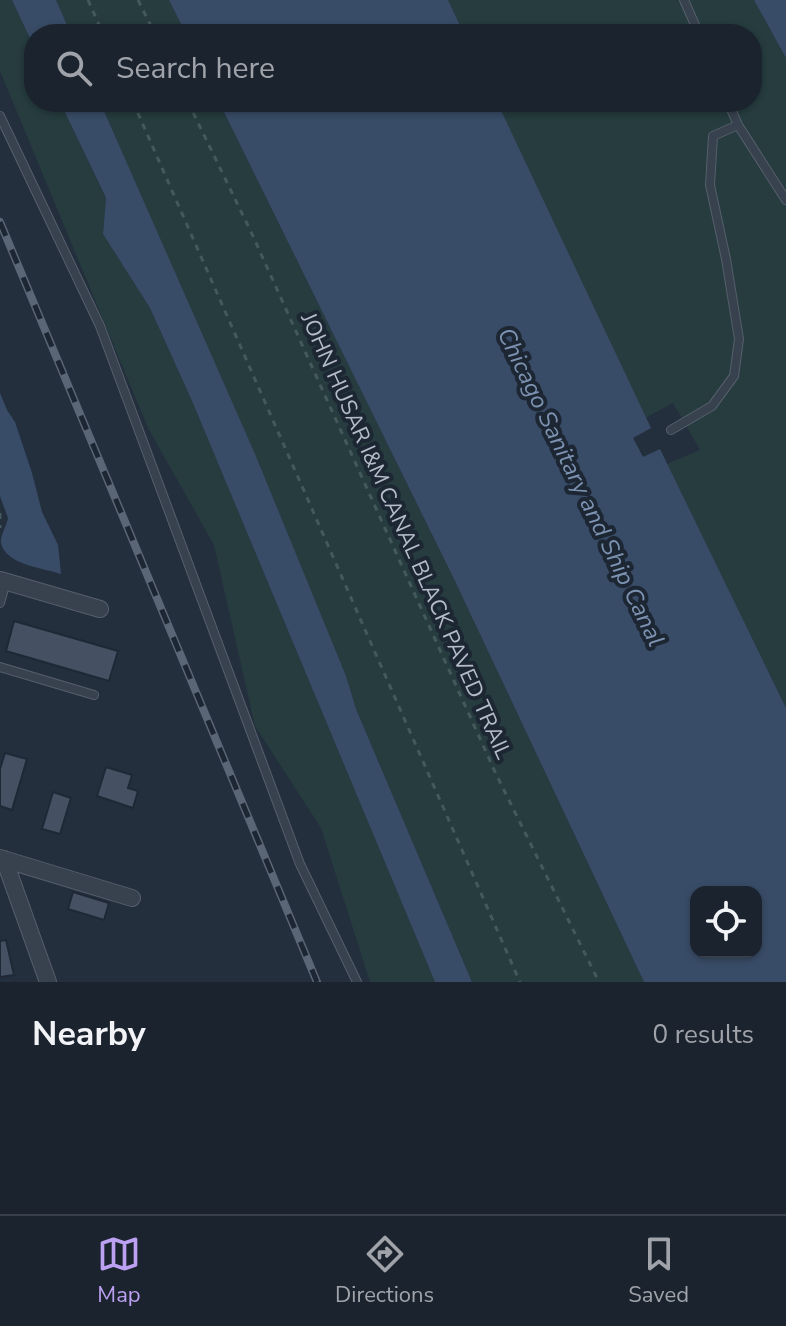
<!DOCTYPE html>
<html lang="en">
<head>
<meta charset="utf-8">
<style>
  body { margin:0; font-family:"Nunito Sans",sans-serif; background:#242b36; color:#f1f3f6 }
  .controls { position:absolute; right:24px; bottom:24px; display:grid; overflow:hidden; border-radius:16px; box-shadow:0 2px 6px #0004 }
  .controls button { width:72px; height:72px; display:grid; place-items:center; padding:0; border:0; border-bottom:2px solid #39404a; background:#1b232e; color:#f1f3f6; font:40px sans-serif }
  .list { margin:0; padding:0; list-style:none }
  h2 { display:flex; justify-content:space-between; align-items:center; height:104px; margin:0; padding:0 32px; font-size:34px }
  h2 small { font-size:26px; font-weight:400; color:#a0a4aa }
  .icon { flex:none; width:44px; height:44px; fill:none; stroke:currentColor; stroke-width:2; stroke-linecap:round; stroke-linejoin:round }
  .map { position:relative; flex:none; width:786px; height:982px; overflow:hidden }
  .search { position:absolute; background:#1b232e; box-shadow:0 2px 6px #0004; left:24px; right:24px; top:24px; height:88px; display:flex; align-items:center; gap:20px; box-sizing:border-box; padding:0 28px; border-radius:32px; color:#a0a4aa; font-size:30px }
  .sheet { height:232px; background:#1b232e }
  nav { display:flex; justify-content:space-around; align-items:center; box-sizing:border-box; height:112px; border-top:2px solid #39404a; background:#1b232e; font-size:22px; color:#a0a4aa }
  nav a { display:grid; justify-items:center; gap:4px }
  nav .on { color:#bca0f2 }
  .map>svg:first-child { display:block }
  .green { fill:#263c3f }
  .water { fill:#394c67; fill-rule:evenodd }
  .building { fill:#455162; stroke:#1f2835; stroke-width:2 }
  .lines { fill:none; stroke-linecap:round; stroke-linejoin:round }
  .lane-casing { stroke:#565f6c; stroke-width:10 }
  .street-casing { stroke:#565f6c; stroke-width:18 }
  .path { stroke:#44595c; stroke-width:3; stroke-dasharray:6 6; stroke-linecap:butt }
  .lane { stroke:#38414e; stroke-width:8 }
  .street { stroke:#38414e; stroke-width:16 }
  .rail-casing { stroke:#5a6575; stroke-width:8 }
  .rail { stroke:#1d2633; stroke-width:5; stroke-dasharray:15; stroke-linecap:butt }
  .labels { text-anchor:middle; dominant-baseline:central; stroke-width:8; stroke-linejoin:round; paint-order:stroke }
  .street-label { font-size:22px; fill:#b4bcc9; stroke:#1d2633 }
  .water-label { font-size:24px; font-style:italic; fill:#7c92b1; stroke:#1d2633 }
</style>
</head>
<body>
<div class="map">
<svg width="786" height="982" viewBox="0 0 786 982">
  <rect width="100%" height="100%" fill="#242f3e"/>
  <path class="green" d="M 0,0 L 12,0 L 34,47 L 34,102 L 60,102 L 106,199 L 103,234 L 150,308 L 192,401 L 435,982 L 370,982 L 321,828 L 255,726 L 214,545 L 148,428 L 0,71 Z
    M 56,0 L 169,0 L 186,34 L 71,34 Z
    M 448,0 L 754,0 L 786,58 L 786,708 L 667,464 L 700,450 L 673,403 L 645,418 L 496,102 L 752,102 L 752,34 L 464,34 Z
    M 100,102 L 219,102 L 453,577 L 644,982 L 472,982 L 356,709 L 346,676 Z"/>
  <path class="water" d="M 12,0 L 56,0 L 71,34 L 34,34 L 34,47 Z
    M 169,0 L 448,0 L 464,34 L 186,34 Z
    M 754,0 L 786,0 L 786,58 Z
    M 60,102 L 100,102 L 255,454 L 346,676 L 356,709 L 472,982 L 435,982 L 192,401 L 150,308 L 103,234 L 106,198 Z
    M 219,102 L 497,102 L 651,428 L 633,438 L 643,457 L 660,449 L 786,708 L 786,982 L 644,982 L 453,577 ZM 696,892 L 756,892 L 756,952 L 696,952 Z
    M 0,393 L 7,410 L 15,422 L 32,473 L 42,512 L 58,545 L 61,574 C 43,568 6,565 1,543 C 0,536 7,525 8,518 L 0,496 Z"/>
  <path class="building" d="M 14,621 L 118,651 L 109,681 L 6,651 Z
    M 5,753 L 27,759 L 12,810 L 0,806 L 0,769 Z
    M 106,767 L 132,775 L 128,788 L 138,791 L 133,808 L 97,796 Z
    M 53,792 L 71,798 L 60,834 L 42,829 Z
    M 73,892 L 109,903 L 104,920 L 68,909 Z
    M 6,940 L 14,975 L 0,977 L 0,941 Z"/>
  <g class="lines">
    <defs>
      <path id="lane" d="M 684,0 L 699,34
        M 728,102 L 738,125 L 786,200
        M 0,116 L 100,326 L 300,864 L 357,982
        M 671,430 L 712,406 L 734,376 L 739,339 L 726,259 L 710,185 L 713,136 L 738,125
        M 0,603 L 6,582
        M 0,667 L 94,695"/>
      <path id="street" d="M 0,580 L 100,609
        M 0,858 L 132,898
        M 4,859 L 48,982"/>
    </defs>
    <use href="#lane" class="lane-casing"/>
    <use href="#street" class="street-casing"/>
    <path class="path" d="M 88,0 L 103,34
      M 138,0 L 155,34
      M 133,102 L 520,982
      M 188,102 L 252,234 L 496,774 L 599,982
      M 0,513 L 0,528"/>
    <use href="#lane" class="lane"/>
    <use href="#street" class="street"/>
    <defs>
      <path id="rail" d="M 0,222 L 317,982"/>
    </defs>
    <use href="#rail" class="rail-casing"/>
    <use href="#rail" class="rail"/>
  </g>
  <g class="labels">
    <g class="street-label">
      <text transform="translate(406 536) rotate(66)">JOHN HUSAR I&amp;M CANAL BLACK PAVED TRAIL</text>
    </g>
    <g class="water-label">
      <text transform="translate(581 487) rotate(64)">Chicago Sanitary and Ship Canal</text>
    </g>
  </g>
</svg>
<div class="controls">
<button><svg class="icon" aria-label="locate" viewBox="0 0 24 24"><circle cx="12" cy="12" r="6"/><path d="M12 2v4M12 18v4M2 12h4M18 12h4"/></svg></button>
</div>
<div class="search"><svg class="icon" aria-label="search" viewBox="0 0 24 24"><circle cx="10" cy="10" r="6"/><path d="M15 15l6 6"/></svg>Search here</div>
</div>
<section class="sheet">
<h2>Nearby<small>0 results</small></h2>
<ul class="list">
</ul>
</section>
<nav>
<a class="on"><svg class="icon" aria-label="map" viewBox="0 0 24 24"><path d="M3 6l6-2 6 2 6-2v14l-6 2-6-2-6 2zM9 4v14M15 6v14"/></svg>Map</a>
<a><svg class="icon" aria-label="directions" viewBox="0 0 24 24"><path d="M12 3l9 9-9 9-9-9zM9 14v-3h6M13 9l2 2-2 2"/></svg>Directions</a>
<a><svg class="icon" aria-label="saved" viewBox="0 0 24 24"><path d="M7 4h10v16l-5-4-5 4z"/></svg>Saved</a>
</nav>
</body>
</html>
